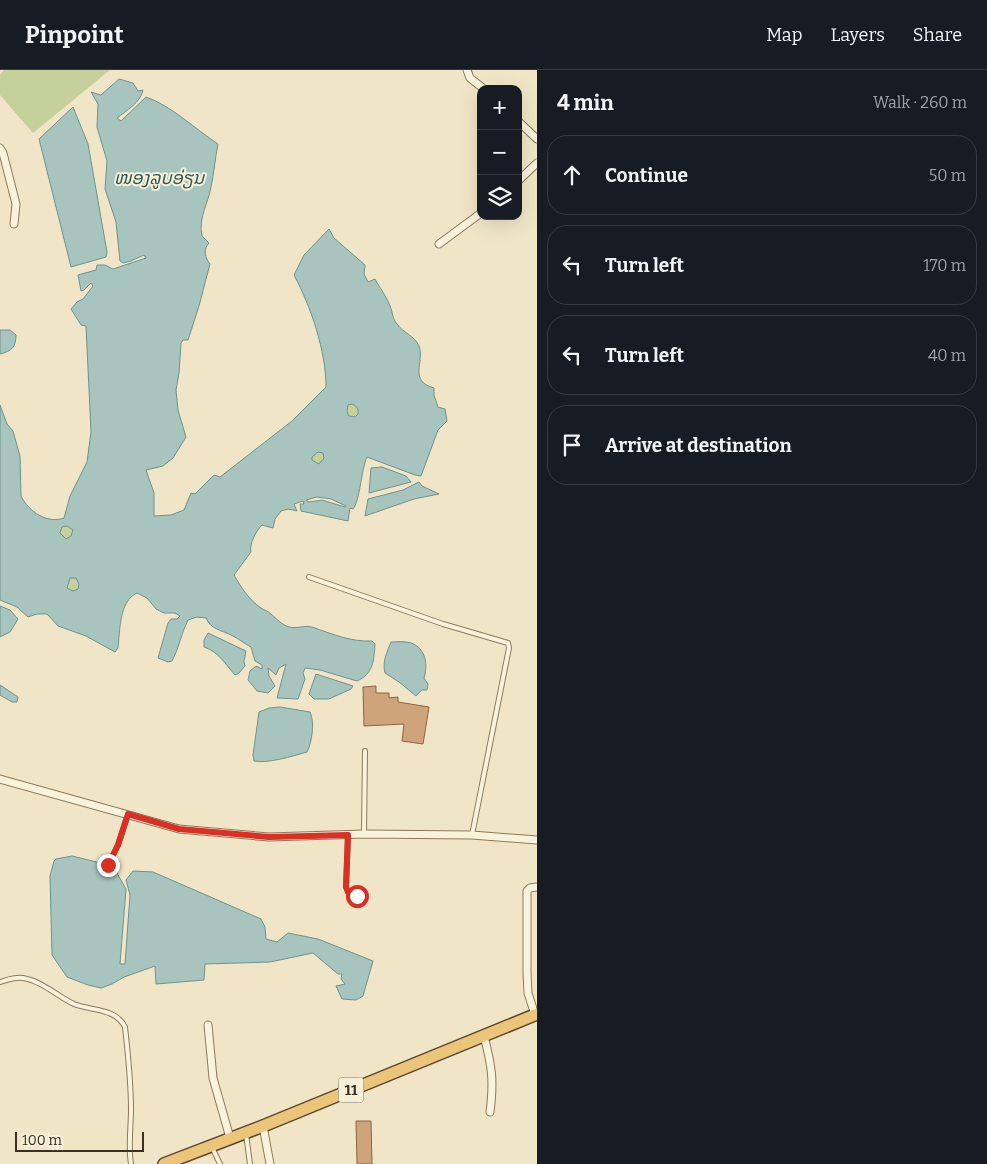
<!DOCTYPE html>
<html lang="en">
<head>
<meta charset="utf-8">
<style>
  body { margin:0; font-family:Bitter,"Noto Sans Lao",serif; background:#242831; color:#f1f3f6 }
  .controls { position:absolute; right:15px; top:15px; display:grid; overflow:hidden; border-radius:10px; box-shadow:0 5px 20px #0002 }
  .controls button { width:45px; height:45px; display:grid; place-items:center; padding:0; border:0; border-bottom:1px solid #363941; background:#171b24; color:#f1f3f6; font:25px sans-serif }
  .scale { position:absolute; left:15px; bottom:12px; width:129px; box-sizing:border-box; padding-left:5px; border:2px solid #3d2f1f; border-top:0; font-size:14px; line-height:18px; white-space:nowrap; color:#3d2f1f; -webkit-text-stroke:4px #f7f0d7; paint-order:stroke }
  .stop { position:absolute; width:15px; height:15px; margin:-11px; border:4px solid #d93025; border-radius:50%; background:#fff }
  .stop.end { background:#d93025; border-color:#fff; box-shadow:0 1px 5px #0008 }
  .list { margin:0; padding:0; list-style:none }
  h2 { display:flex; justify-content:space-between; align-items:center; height:65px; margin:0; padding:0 20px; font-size:21px }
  h2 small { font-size:16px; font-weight:400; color:#9ea1a6 }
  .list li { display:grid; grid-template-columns:32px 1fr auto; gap:15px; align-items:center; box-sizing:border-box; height:80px; margin:0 10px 10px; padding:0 10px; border:1px solid #363941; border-radius:20px }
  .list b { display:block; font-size:19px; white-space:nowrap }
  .list em { font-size:16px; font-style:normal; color:#9ea1a6 }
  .icon { flex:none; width:28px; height:28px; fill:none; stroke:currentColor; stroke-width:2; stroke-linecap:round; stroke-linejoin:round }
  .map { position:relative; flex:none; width:537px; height:1094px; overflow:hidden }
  header { display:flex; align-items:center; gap:30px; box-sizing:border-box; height:70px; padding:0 25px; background:#171b24; border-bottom:1px solid #363941 }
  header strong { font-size:24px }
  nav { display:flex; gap:28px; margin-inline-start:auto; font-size:18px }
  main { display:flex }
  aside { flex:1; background:#171b24 }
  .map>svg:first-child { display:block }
  .green { fill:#c6d09a }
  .water { fill:#a8c4be; stroke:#6e938c; fill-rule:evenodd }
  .building { fill:#d0a47b; stroke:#8e6340 }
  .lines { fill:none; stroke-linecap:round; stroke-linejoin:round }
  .service-casing { stroke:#8d795b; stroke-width:6 }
  .minor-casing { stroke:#8d795b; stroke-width:9 }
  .trunk-casing { stroke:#5b462f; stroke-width:14 }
  .service { stroke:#faf3db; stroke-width:4 }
  .minor { stroke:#faf3db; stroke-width:7 }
  .trunk { stroke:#ebc57a; stroke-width:11 }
  .route { stroke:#d93025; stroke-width:6 }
  .labels { text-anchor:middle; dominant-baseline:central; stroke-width:4; stroke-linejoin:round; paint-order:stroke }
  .shield { fill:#f7f0d7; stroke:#756956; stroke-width:1 }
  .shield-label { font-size:15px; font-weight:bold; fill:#3d2f1f }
  .water-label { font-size:18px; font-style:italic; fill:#2e5d5d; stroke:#f7f0d7 }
</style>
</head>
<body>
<header>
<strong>Pinpoint</strong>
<nav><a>Map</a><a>Layers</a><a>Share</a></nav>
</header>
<main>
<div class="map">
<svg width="537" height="1094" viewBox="0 0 537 1094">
  <rect width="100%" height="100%" fill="#f0e6c7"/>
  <path class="green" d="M 4,0 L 110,0 L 33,63 L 0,25 L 0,5 Z
    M 351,334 C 356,335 359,339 359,344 L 355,347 L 349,346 L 347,342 L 348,335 Z
    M 318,381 L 323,383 L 324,388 L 319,394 L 312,390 L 312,387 Z
    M 67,456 L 73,460 L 71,466 L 66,469 L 60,463 L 62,457 Z
    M 70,508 L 76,508 L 79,514 L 78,519 L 73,521 L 66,517 Z"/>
  <path class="water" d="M 119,9 L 133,13 L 138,21 L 143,20 C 141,32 126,41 117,48 L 121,51 L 146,27 C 172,36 195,59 218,74 C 215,89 214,103 211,117 C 208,134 198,148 202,166 L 209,173 C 203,179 205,188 210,194 L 199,236 L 188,270 L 183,270 L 181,273 L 179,303 L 176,320 L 178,340 L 186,367 L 173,388 L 163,396 L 146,400 L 154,423 L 154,446 L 171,445 L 184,440 L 191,423 L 195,424 L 214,405 L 220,407 L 292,351 L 326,317 C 326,281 311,237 294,205 L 304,185 L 329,159 L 334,168 L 365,195 L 364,204 L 368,212 L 375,209 C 379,217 387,227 390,236 C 393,243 392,248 397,254 C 403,263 414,265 419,276 C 425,292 408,311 434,318 L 434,325 L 438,337 L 445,339 L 447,351 L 438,360 L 421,406 L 415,405 L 367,387 C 361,400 360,431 353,439 L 350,438 L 348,451 L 301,441 L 300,434 L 304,434 L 303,431 L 294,434 L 297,441 L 288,439 L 281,441 L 275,449 L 273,458 L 262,455 C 256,461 249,474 251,482 L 234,505 C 241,517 249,530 261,538 C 264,540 268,541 271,544 C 277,549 282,555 289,557 C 297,559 304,555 312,557 C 332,564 351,572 372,571 L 375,574 C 374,591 373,604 357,611 L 320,600 L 305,598 L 303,603 L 305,609 L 298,629 L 277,628 L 286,594 L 279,598 L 276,605 L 268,598 L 269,606 L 275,616 L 268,623 L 257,621 L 248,610 L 250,601 L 256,596 L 262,599 L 262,595 L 255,591 L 251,577 C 245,574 239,569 233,566 C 222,560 211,560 206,548 L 197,547 L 188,550 C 181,563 179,579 172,591 L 168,592 L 158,588 L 168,553 L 171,549 L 177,549 L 180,546 L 175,543 L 164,543 L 156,539 L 147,528 L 137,523 C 119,531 120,561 118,578 L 115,582 L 86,566 L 58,556 L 47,544 L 37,544 L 28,547 L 17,537 L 0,530 L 0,335 L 7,354 L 13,361 L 20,386 L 21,426 C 29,442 47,454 64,448 L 70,426 L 87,392 L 91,362 L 86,256 L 81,255 L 71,239 L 77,232 L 83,229 L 93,216 L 91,213 L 84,220 L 81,221 L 78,205 L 96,200 L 97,195 L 105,195 L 113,199 L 146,188 L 144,185 L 131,191 L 123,193 L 120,191 L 116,152 L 105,119 L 107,91 L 97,57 L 98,34 L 91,22 L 101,25 ZM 351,334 C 356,335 359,339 358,344 L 355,347 L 349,346 L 347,342 L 348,335 ZM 318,382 L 323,383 L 324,388 L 319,394 L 312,390 L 312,387 ZM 317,427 L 331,429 L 346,436 L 345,437 L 322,430 L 309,432 L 306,430 ZM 67,456 L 73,460 L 71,466 L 66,469 L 60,463 L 62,457 ZM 70,508 L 76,508 L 79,514 L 78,519 L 73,521 L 67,518 Z
    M 73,37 L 88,74 L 107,182 L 106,187 L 71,197 L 39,69 Z
    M 0,260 L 10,260 L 16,265 C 16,277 12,281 0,284 Z
    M 382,397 L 406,406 L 411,412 L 369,423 L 371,398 Z
    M 419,412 L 422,416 L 439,424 L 414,429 L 365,446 L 368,429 L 403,420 Z
    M 0,536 L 10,540 L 18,549 L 10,562 L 0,567 Z
    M 208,563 L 246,581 L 244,591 L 245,596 L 239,603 L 235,605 C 225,594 219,582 204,577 L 204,570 Z
    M 391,572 C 397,572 405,571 411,573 C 426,578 428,595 424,608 L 428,614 L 427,620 L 422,620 L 416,626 L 399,612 L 385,603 C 382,592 387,582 391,572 Z
    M 316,604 L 353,616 L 351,619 L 329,629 L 314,629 L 309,624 Z
    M 0,615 L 18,627 L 17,632 L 12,632 L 0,625 Z
    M 280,637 L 310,642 C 315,652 312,672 307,682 C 293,686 267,694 254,691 L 253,685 L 259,642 L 269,638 Z
    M 72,786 L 113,796 L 126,819 L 120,894 L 125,894 L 130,825 L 126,810 L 133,801 L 153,802 L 261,849 L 265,857 L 266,869 L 277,872 L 288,863 L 318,869 L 373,891 L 363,926 L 356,930 L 342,929 L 336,916 L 345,914 L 341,909 L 342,904 L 338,904 L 313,883 L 270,892 L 205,894 L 204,910 L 156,914 L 155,896 L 124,907 L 112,914 L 101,918 L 88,915 L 67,907 L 52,885 L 50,806 L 54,791 L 56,789 Z"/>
  <path class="building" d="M 376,616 L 376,623 L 389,623 L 389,628 L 398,627 L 398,632 L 429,637 L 423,674 L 402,671 L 404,654 L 364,656 L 363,617 Z
    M 356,1051 L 371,1051 L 372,1094 L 357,1094 Z"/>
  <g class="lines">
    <defs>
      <path id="service" d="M 309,507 L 443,554 L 508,573 L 509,578 L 472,765
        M 364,764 L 365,681
        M 348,765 L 346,817 L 348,822 L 357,826
        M 108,795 L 118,775 L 128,744
        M 0,912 C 7,910 15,907 23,908 C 42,911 57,926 74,934 C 91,941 116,938 125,957 C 128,984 131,1011 131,1039 C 131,1058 128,1076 131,1094
        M 246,1064 L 250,1094
        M 212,1077 L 220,1094"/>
      <path id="minor" d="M 467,0 L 470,8 L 484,19
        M 518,51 L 537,69
        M 0,78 L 3,83 L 16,134 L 14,154
        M 518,111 L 537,93
        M 439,174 L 481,143
        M 0,709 L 179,759 L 269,767 L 364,764 L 472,765 L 537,770
        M 535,945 L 528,923 L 527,903 L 527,821 L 530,818 L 537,817
        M 208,955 L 213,1008 L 230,1068
        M 484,966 C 492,997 494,1010 490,1042
        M 263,1056 L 270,1094"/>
      <path id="trunk" d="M 164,1094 L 263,1056 L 537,944"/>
    </defs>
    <use href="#service" class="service-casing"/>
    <use href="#minor" class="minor-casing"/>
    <use href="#trunk" class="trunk-casing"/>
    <use href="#service" class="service"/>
    <use href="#minor" class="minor"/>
    <use href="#trunk" class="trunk"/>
  </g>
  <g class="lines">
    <path class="route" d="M 108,795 L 118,775 L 128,744 L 179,759 L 269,767 L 348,765 L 346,817 L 348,822 L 357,826"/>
  </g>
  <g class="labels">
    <rect class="shield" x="338.5" y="1007.5" width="25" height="25" rx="4"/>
    <g class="shield-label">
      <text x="351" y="1020">11</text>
    </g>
    <g class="water-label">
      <text x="159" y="108">ໜອງລູບອ່ຽນ</text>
    </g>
  </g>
</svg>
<div class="controls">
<button>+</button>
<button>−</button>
<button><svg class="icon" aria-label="layers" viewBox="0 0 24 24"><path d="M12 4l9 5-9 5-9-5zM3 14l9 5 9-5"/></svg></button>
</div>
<div class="scale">100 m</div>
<div class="stop" style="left:357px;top:826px"></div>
<div class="stop end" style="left:108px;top:795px"></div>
</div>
<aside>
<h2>4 min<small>Walk · 260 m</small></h2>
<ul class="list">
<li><svg class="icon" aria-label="ahead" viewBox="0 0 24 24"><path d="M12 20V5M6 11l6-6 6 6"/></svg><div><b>Continue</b></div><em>50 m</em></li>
<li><svg class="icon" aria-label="left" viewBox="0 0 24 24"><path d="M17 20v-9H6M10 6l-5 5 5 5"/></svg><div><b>Turn left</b></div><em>170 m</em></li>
<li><svg class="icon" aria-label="left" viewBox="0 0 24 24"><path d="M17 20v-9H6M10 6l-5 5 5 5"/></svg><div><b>Turn left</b></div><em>40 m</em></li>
<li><svg class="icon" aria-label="arrive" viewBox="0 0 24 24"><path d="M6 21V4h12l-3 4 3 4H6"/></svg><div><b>Arrive at destination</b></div></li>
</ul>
</aside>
</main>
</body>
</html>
